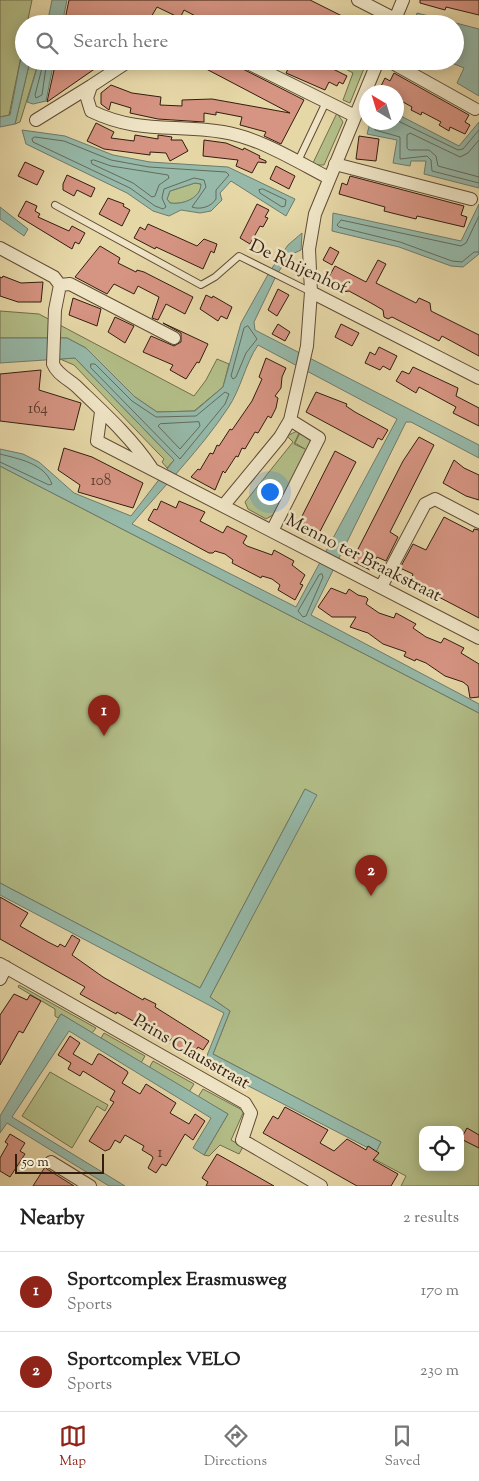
<!DOCTYPE html>
<html lang="en">
<head>
<meta charset="utf-8">
<style>
  body { margin:0; font-family:"Sorts Mill Goudy",serif; background:#f6f6f6; color:#222 }
  .controls { position:absolute; right:15px; bottom:15px; display:grid; overflow:hidden; border-radius:10px; box-shadow:0 2px 12px #0003 }
  .controls button { width:45px; height:45px; display:grid; place-items:center; padding:0; border:0; border-bottom:1px solid #e0e0e0; background:#fff; color:#222; font:25px sans-serif }
  .compass { position:absolute; left:359px; top:85px; width:45px; height:45px; border-radius:50%; background:#fff; box-shadow:0 2px 12px #0003; rotate:322deg }
  .scale { position:absolute; left:15px; bottom:12px; width:89px; box-sizing:border-box; padding-left:5px; border:2px solid #331d10; border-top:0; font-size:14px; line-height:18px; white-space:nowrap; color:#331d10; -webkit-text-stroke:4px #efe5c6; paint-order:stroke }
  .you { position:absolute; left:269px; top:491px; width:18px; height:18px; margin:-12px; border:4px solid #fff; border-radius:50%; background:#1a73e8; box-shadow:0 0 0 8px #1a73e833 }
  .badge { display:grid; place-items:center; width:32px; height:32px; border-radius:50%; background:#8f2418; color:#fff; font-size:16px; font-weight:700 }
  .pin { position:absolute; translate:-50% -41px; filter:drop-shadow(0 1px 2px #0008) }
  .pin::after { content:''; position:absolute; top:26px; width:18px; height:15px; background:inherit; clip-path:polygon(0 0,100% 0,50% 100%) }
  .list { margin:0; padding:0; list-style:none }
  h2 { display:flex; justify-content:space-between; align-items:center; height:65px; margin:0; padding:0 20px; font-size:21px }
  h2 small { font-size:16px; font-weight:400; color:#767676 }
  .list li { display:grid; grid-template-columns:32px 1fr auto; gap:15px; align-items:center; box-sizing:border-box; height:80px; padding:0 20px; border-top:1px solid #e0e0e0 }
  .list b { display:block; font-size:19px; white-space:nowrap }
  .list p { margin:0; font-size:16px; white-space:nowrap; color:#767676 }
  .list em { font-size:16px; font-style:normal; color:#767676 }
  .icon { flex:none; width:28px; height:28px; fill:none; stroke:currentColor; stroke-width:2; stroke-linecap:round; stroke-linejoin:round }
  .map { position:relative; flex:none; width:479px; height:1186px; overflow:hidden }
  .search { position:absolute; background:#fff; box-shadow:0 2px 12px #0003; left:15px; right:15px; top:15px; height:55px; display:flex; align-items:center; gap:12px; box-sizing:border-box; padding:0 18px; border-radius:28px; color:#767676; font-size:19px }
  .sheet { height:225px; background:#fff }
  nav { display:flex; justify-content:space-around; align-items:center; box-sizing:border-box; height:70px; border-top:1px solid #e0e0e0; background:#fff; font-size:14px; color:#767676 }
  nav a { display:grid; justify-items:center; gap:2px }
  nav .on { color:#8f2418 }
  .map>svg:first-child { display:block }
  .green { fill:#b3be88; stroke:#736e4c; fill-rule:evenodd }
  .water { fill:#96b9a9; stroke:#6e7b6c; fill-rule:evenodd }
  .lines { fill:none; stroke-linecap:round; stroke-linejoin:round }
  .shore { stroke:#646b5c; stroke-width:1 }
  .building { fill:#d69482; stroke:#331d10 }
  .lane-casing { stroke:#604c36; stroke-width:8 }
  .street-casing { stroke:#604c36; stroke-width:14 }
  .lane { stroke:#efe5c6; stroke-width:6 }
  .street { stroke:#efe5c6; stroke-width:12 }
  .labels { text-anchor:middle; dominant-baseline:central; stroke-width:5; stroke-linejoin:round; paint-order:stroke }
  .number-label { font-size:15px; fill:#5c3b2c }
  .street-label { font-size:18px; fill:#331d10; stroke:#efe5c6 }
</style>
</head>
<body>
<div class="map">
<svg width="479" height="1186" viewBox="0 0 479 1186">
  <rect width="100%" height="100%" fill="#e6d7a7"/>
  <filter id="stains"><feTurbulence type="fractalNoise" baseFrequency=".004" numOctaves="4"/><feColorMatrix values="0 0 0 0 .2 0 0 0 0 .09 0 0 0 0 .02 0 0 0 .5 -.17"/></filter>
  <radialGradient id="worn" r=".72"><stop offset=".6" stop-color="#630" stop-opacity="0"/><stop offset="1" stop-color="#630" stop-opacity=".3"/></radialGradient>
  <path class="green" d="M 0,0 L 32,0 L 27,24 L 24,24 L 24,42 L 9,115 L 0,117 Z
    M 30,61 L 39,61 L 20,122 L 15,124 Z
    M 331,61 L 351,61 L 357,65 L 359,61 L 367,61 L 350,103 L 343,100 L 353,73 Z
    M 337,113 L 343,122 L 324,165 L 312,165 Z
    M 195,183 L 201,184 C 201,199 182,205 170,203 L 167,199 L 170,191 Z
    M 0,311 L 39,314 L 194,396 L 206,380 L 217,359 L 229,364 L 223,387 L 194,411 L 157,412 L 135,397 L 86,348 L 67,338 L 0,338 Z
    M 75,358 L 174,460 L 167,468 L 162,462 L 164,459 L 157,452 L 74,365 L 60,359 Z
    M 297,431 L 299,433 L 294,444 L 305,449 L 295,443 L 300,433 L 312,442 L 273,515 L 266,519 L 248,509 L 245,502 L 293,442 L 287,436 Z
    M 0,466 L 479,713 L 479,1186 L 401,1186 L 406,1176 L 372,1158 L 381,1142 L 213,1054 L 230,1011 L 210,997 L 316,795 L 305,789 L 200,988 L 0,883 ZM 423,1130 L 460,1130 L 460,1167 L 423,1167 Z
    M 19,985 L 96,1028 L 92,1033 L 61,1014 L 58,1018 L 55,1016 L 55,1009 L 18,987 Z
    M 104,1033 L 145,1056 L 141,1063 L 101,1038 Z
    M 153,1061 L 194,1084 L 189,1092 L 149,1068 Z
    M 50,1072 L 108,1105 L 105,1111 L 97,1106 L 72,1148 L 22,1116 Z
    M 203,1089 L 244,1111 L 231,1140 L 243,1147 L 239,1154 L 220,1145 L 209,1156 L 204,1155 L 228,1114 L 198,1097 Z"/>
  <path class="water" d="M 52,0 L 67,0 L 62,24 L 47,24 Z
    M 417,13 L 479,29 L 479,96 L 457,83 L 464,68 L 452,63 L 450,65 L 438,63 L 455,61 L 455,24 L 413,24 Z
    M 24,42 L 24,61 L 30,61 L 15,124 L 0,127 L 0,117 L 10,115 Z
    M 39,61 L 54,61 L 46,101 L 33,104 L 27,102 Z
    M 397,114 L 459,146 L 479,122 L 479,188 L 424,174 L 426,161 L 411,161 L 410,166 L 393,163 L 397,140 L 367,134 L 370,123 L 396,122 Z
    M 22,130 L 65,136 L 113,155 L 150,162 L 228,167 L 295,199 L 286,216 L 231,181 L 220,193 L 222,200 L 211,211 L 200,213 L 181,210 L 169,216 L 153,211 L 127,193 L 26,144 ZM 195,183 L 201,184 C 201,198 183,205 170,203 L 167,199 L 170,191 Z
    M 479,204 L 479,254 L 463,267 L 451,266 L 399,247 L 332,231 L 333,213 L 461,241 Z
    M 0,207 L 28,229 L 24,236 L 0,219 Z
    M 302,233 L 301,250 L 290,255 L 277,274 L 254,322 L 255,330 L 479,445 L 479,458 L 411,422 L 406,422 L 311,615 L 479,704 L 479,713 L 0,466 L 0,449 L 23,454 L 39,462 L 74,493 L 131,516 L 174,460 L 75,358 L 0,363 L 0,338 L 67,338 L 86,348 L 135,397 L 157,412 L 195,411 L 223,387 L 241,323 L 270,271 L 288,245 ZM 258,345 L 397,419 L 296,607 L 132,524 C 164,486 201,449 228,408 C 241,389 245,364 258,345 Z
    M 305,789 L 317,795 L 210,997 L 230,1011 L 213,1054 L 381,1142 L 376,1152 L 204,1063 L 224,1013 L 0,895 L 0,883 L 200,988 Z
    M 61,1014 L 228,1114 L 204,1155 L 193,1148 L 211,1118 L 69,1031 L 12,1117 L 125,1186 L 109,1186 L 7,1123 L 0,1133 L 0,1116 Z"/>
  <g class="lines">
    <path class="shore" d="M 46,67 L 42,95 L 36,98 L 35,95 L 42,68 Z
      M 396,120 L 458,150 L 463,149 L 479,130
      M 374,122 L 375,130 L 400,137 L 400,159 L 427,156 L 431,160 L 432,171 L 479,183
      M 35,137 L 64,141 L 111,160 L 149,167 L 226,172 L 229,175 L 216,190 L 216,199 C 211,207 200,210 192,207 L 206,187 L 204,180 L 194,178 L 164,189 L 162,198 L 166,207 L 163,209 L 155,206 L 130,188 L 33,142 L 32,139 Z
      M 479,140 L 468,153 L 460,157 L 410,133 L 407,135 L 407,148 L 409,150 L 429,150 L 436,156 L 438,166 L 479,177
      M 94,160 L 111,166 L 168,175 L 169,178 L 159,185 L 155,196 L 152,197 L 133,183 L 92,164 L 91,161 Z
      M 263,189 L 286,200 L 285,206 L 282,207 L 260,193 L 259,190 Z
      M 479,216 L 466,243 L 461,246 L 341,220 L 337,225 L 339,227 L 400,242 L 452,261 L 462,262 L 474,252 L 479,252
      M 248,326 L 257,339 L 246,353 L 236,377 L 233,379 L 231,376 L 244,328 Z
      M 91,364 L 95,364 L 132,401 L 156,417 L 196,416 L 225,392 L 229,394 L 225,404 L 180,459 L 91,368 Z
      M 199,422 L 200,426 L 180,449 L 158,426 L 160,424 Z
      M 0,454 C 19,459 44,463 52,484 L 49,485 L 0,462
      M 322,574 L 323,577 L 306,616 L 303,617 L 298,611 L 319,575 Z"/>
  </g>
  <path class="building" d="M 69,0 L 310,0 L 358,24 L 204,24 L 205,21 L 184,10 L 180,18 L 157,7 L 147,24 L 64,24 Z
    M 420,0 L 479,0 L 479,15 L 446,7 L 445,10 L 420,3 Z
    M 56,61 L 106,61 L 47,102 Z
    M 191,61 L 227,61 L 304,100 L 281,144 L 264,136 L 266,132 L 240,125 L 242,117 L 216,112 L 216,115 L 204,113 L 204,122 L 158,119 L 130,113 L 131,108 L 111,102 L 109,110 L 101,104 L 101,93 L 111,85 L 132,93 L 161,97 L 160,105 L 182,106 L 182,100 L 212,99 L 290,113 Z
    M 292,61 L 311,61 L 321,67 L 323,64 L 347,76 L 343,84 L 339,82 L 337,86 L 329,82 L 325,90 L 286,73 Z
    M 394,73 L 469,115 L 465,122 L 470,125 L 465,134 L 450,127 L 449,131 L 439,125 L 441,122 L 422,112 L 421,115 L 411,110 L 412,107 L 396,98 L 396,92 L 389,92 L 380,88 L 385,78 L 390,81 Z
    M 96,123 L 114,132 L 111,138 L 134,141 L 135,135 L 158,139 L 158,135 L 172,137 L 171,140 L 182,140 L 188,151 L 170,161 L 166,153 L 150,152 L 150,155 L 104,149 L 87,141 Z
    M 359,136 L 379,139 L 376,161 L 356,159 Z
    M 204,140 L 226,143 L 243,150 L 244,148 L 260,156 L 259,158 L 266,161 L 266,163 L 258,162 L 252,173 L 236,166 L 238,160 L 203,156 Z
    M 25,162 L 44,171 L 37,185 L 18,176 Z
    M 276,166 L 295,176 L 289,189 L 270,179 Z
    M 67,175 L 95,188 L 91,197 L 77,190 L 74,196 L 63,190 L 63,184 Z
    M 350,176 L 464,206 L 461,215 L 467,217 L 464,227 L 417,216 L 416,219 L 384,211 L 385,207 L 339,194 L 342,183 L 347,185 Z
    M 108,198 L 124,204 L 123,206 L 130,210 L 122,226 L 99,214 Z
    M 26,201 L 37,206 L 35,211 L 40,214 L 38,217 L 69,231 L 72,226 L 85,233 L 79,244 L 75,242 L 72,249 L 18,216 Z
    M 257,204 L 269,210 L 265,217 L 268,218 L 263,227 L 260,226 L 250,244 L 240,238 Z
    M 148,224 L 197,246 L 204,239 L 217,244 L 214,253 L 211,251 L 203,269 L 156,247 L 155,249 L 134,238 L 140,227 L 145,230 Z
    M 100,246 L 120,258 L 118,263 L 136,272 L 137,270 L 144,272 L 193,297 L 185,314 L 166,304 L 158,320 L 152,318 L 159,297 L 138,286 L 134,294 L 114,284 L 107,294 L 75,277 Z
    M 330,247 L 339,252 L 332,265 L 323,260 Z
    M 378,260 L 386,264 L 376,283 L 416,303 L 419,298 L 430,303 L 431,311 L 479,335 L 479,356 L 442,336 L 439,341 L 392,317 L 388,319 L 384,317 L 383,310 L 371,303 L 349,291 L 343,292 L 340,286 L 327,280 L 335,266 L 366,282 Z
    M 3,276 L 21,283 L 43,282 L 41,302 L 18,302 L 0,296 L 0,277 L 2,278 Z
    M 278,289 L 289,295 L 277,316 L 268,310 Z
    M 206,295 L 212,298 L 213,296 L 232,307 L 227,319 L 221,316 L 218,321 L 200,309 Z
    M 73,298 L 101,309 L 97,326 L 69,315 Z
    M 115,317 L 134,326 L 125,343 L 108,332 Z
    M 163,323 L 208,344 L 199,363 L 197,362 L 186,379 L 170,370 L 173,365 L 143,352 L 151,336 L 174,346 L 181,342 L 181,333 Z
    M 278,324 L 290,332 L 285,341 L 272,334 Z
    M 341,324 L 359,333 L 352,346 L 335,337 Z
    M 379,347 L 397,356 L 390,370 L 383,366 L 380,370 L 365,363 L 370,352 L 375,355 Z
    M 266,358 L 286,368 L 282,377 L 281,388 L 275,396 L 278,398 L 276,408 L 271,418 L 268,416 L 258,433 L 255,432 L 245,449 L 242,448 L 238,457 L 236,456 L 225,473 L 223,471 L 215,490 L 191,477 L 198,469 L 200,470 L 210,453 L 213,454 L 217,445 L 219,446 L 230,429 L 232,430 L 252,401 L 262,379 L 259,377 Z
    M 413,367 L 458,388 L 456,396 L 479,408 L 479,426 L 453,413 L 456,407 L 419,387 L 416,393 L 396,381 L 402,371 L 409,374 Z
    M 41,370 L 39,390 L 81,403 L 74,430 L 0,421 L 0,374 Z
    M 316,392 L 347,404 L 346,406 L 355,412 L 388,430 L 382,440 L 378,438 L 373,448 L 306,412 Z
    M 419,437 L 434,445 L 390,532 L 398,537 L 386,561 L 377,557 L 370,570 L 354,562 L 359,552 L 357,551 L 403,461 Z
    M 64,448 L 92,457 L 143,483 L 133,508 L 78,492 L 80,485 L 58,470 Z
    M 335,451 L 356,462 L 315,541 L 295,530 Z
    M 454,460 L 464,468 L 479,475 L 479,500 L 466,496 L 443,483 Z
    M 161,501 L 176,508 L 179,501 L 205,512 L 200,521 L 223,533 L 227,526 L 247,536 L 243,543 L 247,546 L 272,555 L 274,550 L 294,561 L 292,565 L 305,575 L 300,584 L 303,585 L 295,600 L 278,590 L 280,585 L 272,579 L 262,576 L 261,578 L 232,563 L 233,560 L 225,554 L 215,551 L 213,553 L 209,553 L 148,520 L 154,509 L 157,510 Z
    M 444,517 L 473,532 L 474,529 L 479,530 L 479,618 L 410,582 L 413,574 L 400,568 L 413,544 L 426,550 Z
    M 331,588 L 346,594 L 349,589 L 358,595 L 366,597 L 368,599 L 366,604 L 379,613 L 394,618 L 396,613 L 416,624 L 413,628 L 426,637 L 441,643 L 444,638 L 464,648 L 461,653 L 479,664 L 479,697 L 470,698 L 468,686 L 463,682 L 445,676 L 426,663 L 416,659 L 415,661 L 404,656 L 406,652 L 383,644 L 368,633 L 350,627 L 356,617 L 332,617 L 318,607 Z
    M 0,897 L 28,913 L 20,926 L 48,942 L 58,947 L 60,944 L 65,947 L 72,935 L 80,940 L 72,955 L 103,977 L 143,1000 L 144,998 L 156,1004 L 155,1007 L 209,1041 L 203,1050 L 198,1047 L 192,1057 L 186,1054 L 170,1044 L 175,1037 L 167,1042 L 157,1037 L 158,1035 L 117,1012 L 116,1014 L 80,994 L 85,987 L 0,939 Z
    M 14,994 L 27,1000 L 30,995 L 41,1001 L 23,1033 L 19,1031 L 0,1065 L 0,1015 Z
    M 70,1036 L 80,1043 L 73,1054 L 92,1065 L 98,1054 L 100,1054 L 127,1071 L 128,1073 L 122,1083 L 140,1094 L 146,1084 L 176,1103 L 170,1113 L 189,1124 L 195,1114 L 205,1121 L 193,1140 L 185,1134 L 166,1166 L 162,1164 L 156,1173 L 148,1168 L 153,1158 L 152,1156 L 142,1150 L 144,1146 L 125,1135 L 120,1143 L 115,1140 L 110,1149 L 105,1151 L 89,1141 L 114,1102 L 110,1100 L 115,1091 L 83,1071 L 80,1076 L 68,1069 L 71,1063 L 58,1055 Z
    M 285,1107 L 328,1130 L 320,1143 L 334,1151 L 347,1139 L 361,1147 L 366,1150 L 368,1146 L 379,1153 L 373,1160 L 398,1174 L 391,1186 L 357,1186 L 263,1133 L 273,1116 L 278,1119 Z
    M 467,1128 L 479,1135 L 479,1148 L 461,1139 Z
    M 10,1134 L 25,1143 L 20,1151 L 25,1154 L 10,1177 L 0,1171 L 0,1158 L 8,1144 L 5,1142 Z
    M 217,1154 L 244,1169 L 274,1186 L 206,1186 L 208,1182 L 202,1178 Z
    M 45,1167 L 47,1169 L 74,1186 L 33,1186 Z"/>
  <g class="lines">
    <defs>
      <path id="lane" d="M 298,161 L 326,102
        M 55,205 L 201,285 L 215,277 L 239,256 L 311,292"/>
      <path id="street" d="M 358,0 L 395,19
        M 393,24 L 403,0
        M 129,61 L 91,86 L 87,98 L 91,111 C 138,134 174,124 223,132 C 260,138 296,161 329,178
        M 244,61 L 355,116
        M 389,61 L 475,109
        M 36,120 L 91,86
        M 335,164 L 471,199
        M 0,248 L 54,277 L 60,285 L 70,284 L 174,338
        M 60,285 L 55,310 L 53,364 C 57,374 68,379 76,386 C 102,411 131,437 151,467
        M 311,292 L 479,378
        M 101,412 L 97,441 L 479,638
        M 224,505 L 280,437 L 290,420 L 307,346 L 311,292 L 309,249 L 315,214 L 378,61
        M 272,531 L 319,438 L 290,420
        M 381,587 L 425,504 L 435,499 L 479,522
        M 0,964 L 245,1103 L 251,1113 L 242,1140 L 321,1186
        M 0,979 L 6,967
        M 51,1162 L 90,1186"/>
    </defs>
    <use href="#lane" class="lane-casing"/>
    <use href="#street" class="street-casing"/>
    <use href="#lane" class="lane"/>
    <use href="#street" class="street"/>
  </g>
  <g class="labels">
    <g class="number-label">
      <text x="38" y="409">164</text>
      <text x="101" y="481">108</text>
      <text x="160" y="1153">1</text>
    </g>
    <g class="street-label">
      <text transform="translate(298 268) rotate(25)">De Rhijenhof</text>
      <text transform="translate(363 559) rotate(27)">Menno ter Braakstraat</text>
      <text transform="translate(191 1053) rotate(30)">Prins Clausstraat</text>
    </g>
  </g>
  <rect width="100%" height="100%" filter="url(#stains)"/>
  <rect width="100%" height="100%" fill="url(#worn)"/>
</svg>
<div class="controls">
<button><svg class="icon" aria-label="locate" viewBox="0 0 24 24"><circle cx="12" cy="12" r="6"/><path d="M12 2v4M12 18v4M2 12h4M18 12h4"/></svg></button>
</div>
<svg class="compass" viewBox="-18 -18 36 36"><path d="M0-13l5 13h-10z" fill="#e53935"/><path d="M0 13l5-13h-10z" fill="#767676"/></svg>
<div class="scale">50 m</div>
<div class="you"></div>
<div class="pin badge" style="left:104px;top:736px">1</div>
<div class="pin badge" style="left:371px;top:896px">2</div>
<div class="search"><svg class="icon" aria-label="search" viewBox="0 0 24 24"><circle cx="10" cy="10" r="6"/><path d="M15 15l6 6"/></svg>Search here</div>
</div>
<section class="sheet">
<h2>Nearby<small>2 results</small></h2>
<ul class="list">
<li><span class="badge">1</span><div><b>Sportcomplex Erasmusweg</b><p>Sports</p></div><em>170 m</em></li>
<li><span class="badge">2</span><div><b>Sportcomplex VELO</b><p>Sports</p></div><em>230 m</em></li>
</ul>
</section>
<nav>
<a class="on"><svg class="icon" aria-label="map" viewBox="0 0 24 24"><path d="M3 6l6-2 6 2 6-2v14l-6 2-6-2-6 2zM9 4v14M15 6v14"/></svg>Map</a>
<a><svg class="icon" aria-label="directions" viewBox="0 0 24 24"><path d="M12 3l9 9-9 9-9-9zM9 14v-3h6M13 9l2 2-2 2"/></svg>Directions</a>
<a><svg class="icon" aria-label="saved" viewBox="0 0 24 24"><path d="M7 4h10v16l-5-4-5 4z"/></svg>Saved</a>
</nav>
</body>
</html>
